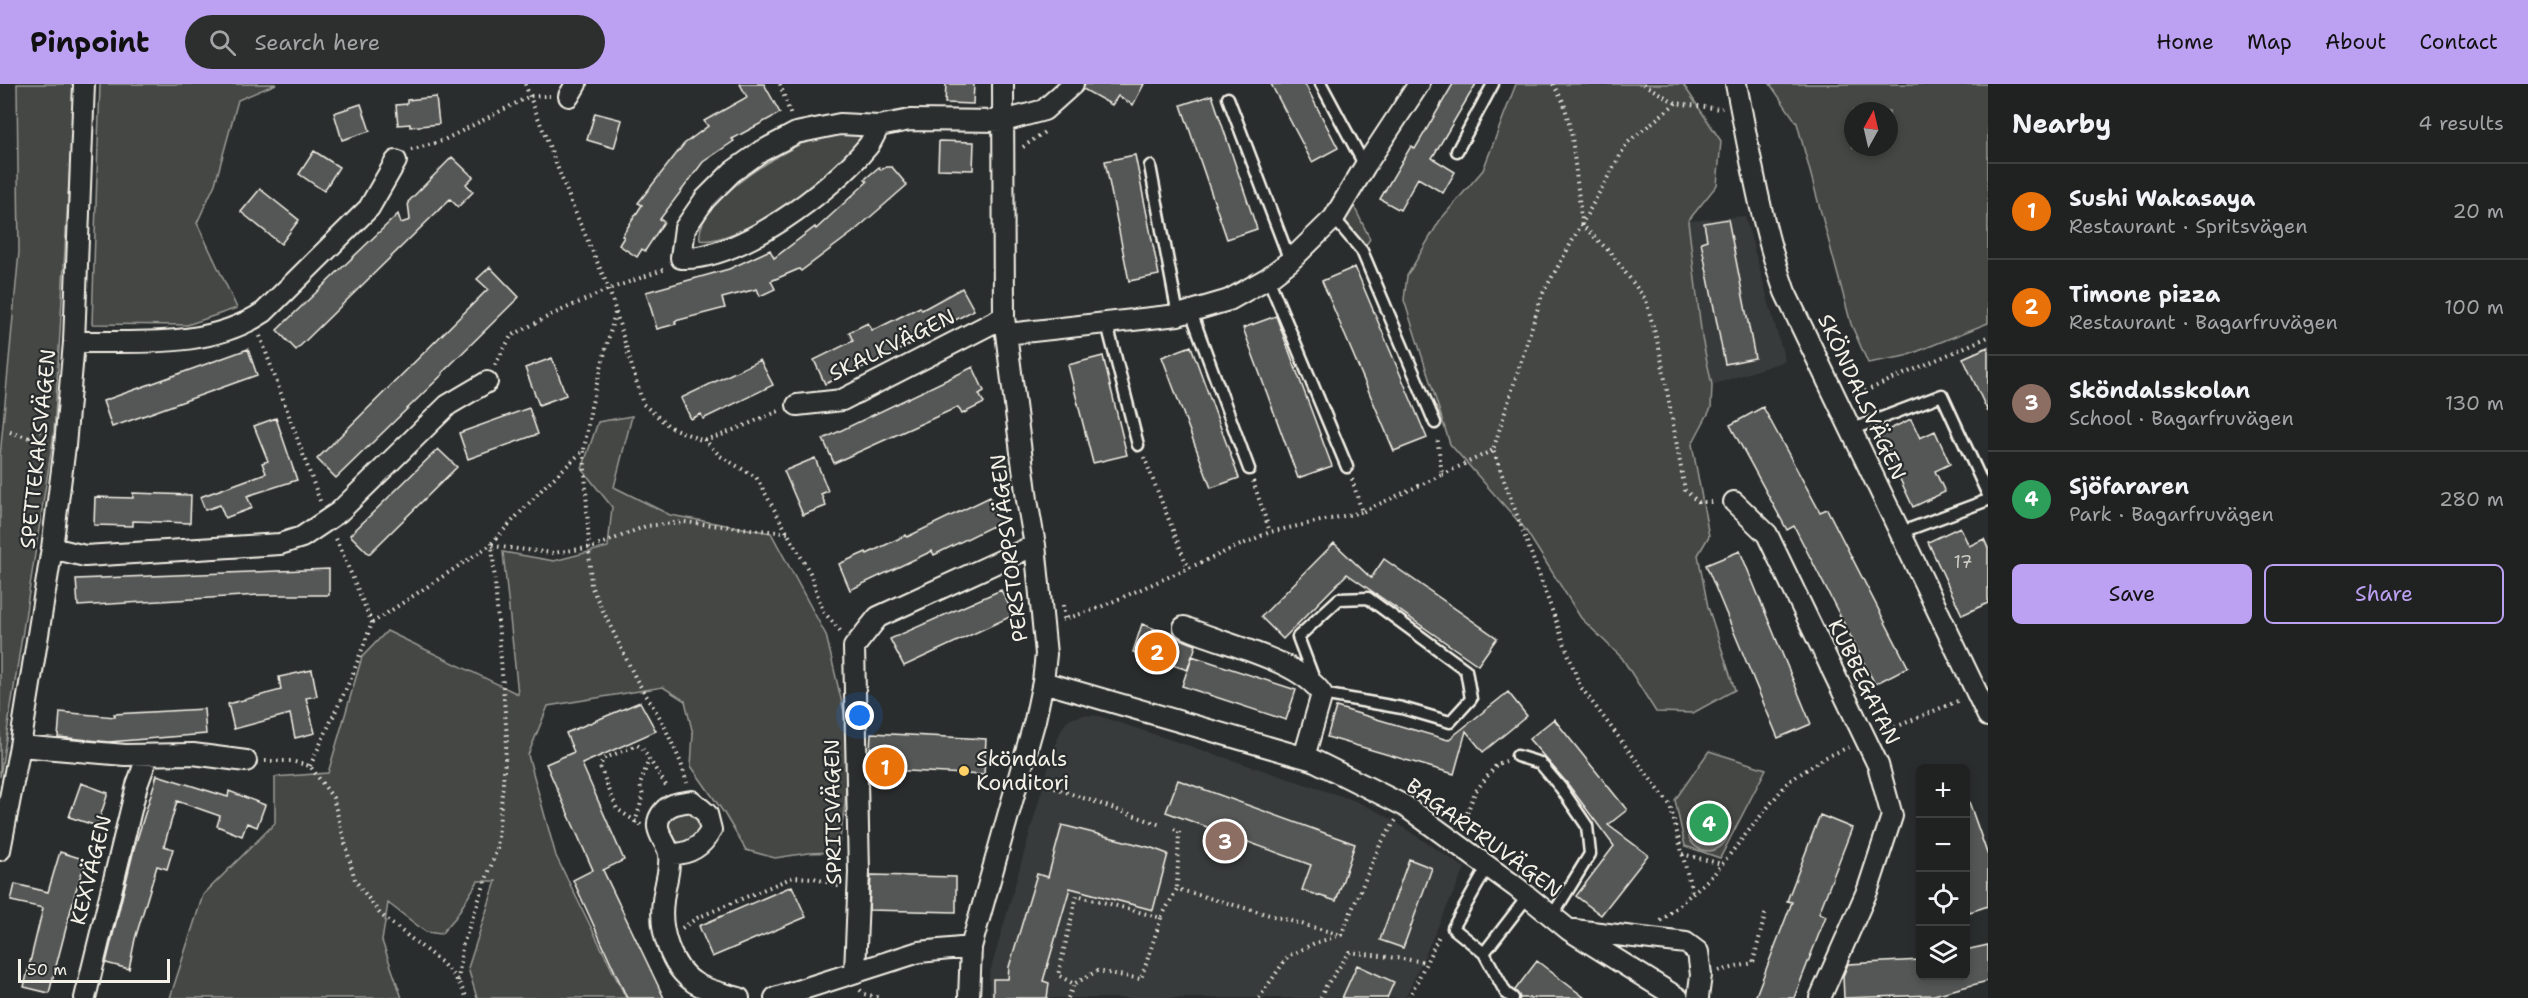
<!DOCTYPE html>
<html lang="en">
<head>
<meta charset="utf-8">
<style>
  body { margin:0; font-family:"Shantell Sans",sans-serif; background:#2d2f2f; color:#f1f3f6 }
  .controls { position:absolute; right:18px; bottom:18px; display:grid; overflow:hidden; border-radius:9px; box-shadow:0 3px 9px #0003 }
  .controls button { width:54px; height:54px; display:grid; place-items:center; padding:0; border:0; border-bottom:2px solid #3d3f40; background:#202222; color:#f1f3f6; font:30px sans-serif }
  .compass { position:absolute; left:1844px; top:18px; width:54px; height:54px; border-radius:50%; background:#202222; box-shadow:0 3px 9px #0003; rotate:8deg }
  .scale { position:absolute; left:18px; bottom:15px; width:152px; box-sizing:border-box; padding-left:6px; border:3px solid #f4f1e8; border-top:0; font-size:16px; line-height:21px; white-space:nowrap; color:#f4f1e8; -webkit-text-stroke:4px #2a2d2e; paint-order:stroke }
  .you { position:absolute; left:860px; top:632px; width:21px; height:21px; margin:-15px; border:4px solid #fff; border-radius:50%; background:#1a73e8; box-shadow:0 0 0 9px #1a73e833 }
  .badge { display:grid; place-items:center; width:39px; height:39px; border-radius:50%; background:#bca0f2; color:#fff; font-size:20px; font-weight:700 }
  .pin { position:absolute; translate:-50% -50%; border:3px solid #fff; box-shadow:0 2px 6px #0006 }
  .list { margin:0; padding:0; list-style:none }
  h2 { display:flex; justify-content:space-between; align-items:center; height:78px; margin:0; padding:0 24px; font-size:26px }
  h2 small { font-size:20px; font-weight:400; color:#a2a4a5 }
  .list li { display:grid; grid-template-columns:39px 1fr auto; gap:18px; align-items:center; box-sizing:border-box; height:96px; padding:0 24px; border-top:2px solid #3d3f40 }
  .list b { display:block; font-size:22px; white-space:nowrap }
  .list p { margin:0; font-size:20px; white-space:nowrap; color:#a2a4a5 }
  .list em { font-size:20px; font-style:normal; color:#a2a4a5 }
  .actions { display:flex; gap:12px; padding:18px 24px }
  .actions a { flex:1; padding:14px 0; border:2px solid #bca0f2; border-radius:9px; text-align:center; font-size:21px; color:#bca0f2 }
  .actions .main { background:#bca0f2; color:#111 }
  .icon { flex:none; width:33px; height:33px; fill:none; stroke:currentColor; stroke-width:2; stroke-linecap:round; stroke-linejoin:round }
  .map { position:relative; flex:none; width:1988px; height:914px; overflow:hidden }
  header { display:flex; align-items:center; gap:36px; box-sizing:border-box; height:84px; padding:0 30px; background:#bca0f2; color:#111 }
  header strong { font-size:28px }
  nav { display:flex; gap:33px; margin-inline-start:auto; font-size:21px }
  .search { width:420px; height:54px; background:#2d2f2f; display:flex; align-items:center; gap:15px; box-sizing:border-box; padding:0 21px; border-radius:33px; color:#a2a4a5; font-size:22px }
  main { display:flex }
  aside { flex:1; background:#202222 }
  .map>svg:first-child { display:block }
  .built { fill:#373a3a }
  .green { fill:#444645; stroke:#9c9c96; stroke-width:1.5; fill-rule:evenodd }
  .water { fill:#676866; stroke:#9f9f9a; stroke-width:1.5 }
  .building { fill:#555756; stroke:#f4f1e8; stroke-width:1.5 }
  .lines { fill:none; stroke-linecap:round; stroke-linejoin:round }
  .service-casing { stroke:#f4f1e8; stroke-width:15 }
  .minor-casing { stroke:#f4f1e8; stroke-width:24 }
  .path { stroke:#f4f1e8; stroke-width:4; stroke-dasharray:1.5 4.5; stroke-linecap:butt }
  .service { stroke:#2a2d2e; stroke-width:10 }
  .minor { stroke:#2a2d2e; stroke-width:20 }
  .poi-dot { fill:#ffd166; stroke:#2a2d2e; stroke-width:2 }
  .labels { text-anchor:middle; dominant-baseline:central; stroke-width:4.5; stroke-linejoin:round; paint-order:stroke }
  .number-label { font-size:18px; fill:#cccac4 }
  .street-label { font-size:21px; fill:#f4f1e8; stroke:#2a2d2e }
  .poi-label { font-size:21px; fill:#f4f1e8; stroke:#2a2d2e; text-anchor:start }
</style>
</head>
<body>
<header>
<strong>Pinpoint</strong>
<div class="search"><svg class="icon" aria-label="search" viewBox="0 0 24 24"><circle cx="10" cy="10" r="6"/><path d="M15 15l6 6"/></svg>Search here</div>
<nav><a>Home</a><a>Map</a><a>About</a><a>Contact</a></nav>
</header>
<main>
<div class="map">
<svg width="1988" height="914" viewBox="0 0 1988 914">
  <rect width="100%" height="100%" fill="#2a2d2e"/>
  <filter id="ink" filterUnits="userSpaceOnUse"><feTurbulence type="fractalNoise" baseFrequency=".0167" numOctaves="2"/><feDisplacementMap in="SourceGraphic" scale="12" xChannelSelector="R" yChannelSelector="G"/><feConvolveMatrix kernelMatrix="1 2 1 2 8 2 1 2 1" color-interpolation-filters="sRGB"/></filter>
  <g filter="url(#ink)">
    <path class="built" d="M 1745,132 L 1785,277 L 1712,301 L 1702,252 L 1688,137 Z
      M 1085,631 L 1099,632 L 1353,716 L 1383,730 L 1465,784 L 1405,914 L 990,914 L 989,892 L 1053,667 L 1062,644 L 1069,635 Z"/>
    <path class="green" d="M 17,0 L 74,0 L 74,14 L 54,349 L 0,693 L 0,373 L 19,168 Z
      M 100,0 L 276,0 L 238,16 L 215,100 L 197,139 L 237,224 L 187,241 L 92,240 Z
      M 1516,0 L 1683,0 L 1721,57 L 1717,101 L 1688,137 L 1702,254 L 1712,301 L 1711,324 L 1692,360 L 1709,452 L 1698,471 L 1708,523 L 1735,606 L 1693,629 L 1656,628 L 1622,574 L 1581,534 L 1525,445 L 1450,360 L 1404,216 L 1407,192 L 1440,136 L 1483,86 Z
      M 1770,0 L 1988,0 L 1988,239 L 1906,272 L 1868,279 L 1851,240 L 1797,39 ZM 1853,27 L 1889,27 L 1889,63 L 1853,63 Z
      M 833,47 L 859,50 L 861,57 C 846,72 832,91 815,103 C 795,119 723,162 700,156 C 693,116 799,55 833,47 Z
      M 1350,114 L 1370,155 L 1364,164 L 1339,136 Z
      M 632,332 L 614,403 L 670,431 L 771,449 L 826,551 L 849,649 L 845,720 L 838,768 L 808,769 L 775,774 L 746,766 L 724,729 L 691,682 L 693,650 L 685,617 L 663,603 L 548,622 L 528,671 L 556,772 L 626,914 L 477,914 L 468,884 L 496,797 L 478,797 L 455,834 L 441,850 L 426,848 L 388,819 L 382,857 L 402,914 L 170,914 L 203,811 L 275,739 L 275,693 L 328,689 L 362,573 L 387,547 L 518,610 L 503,468 L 554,477 L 608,463 L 612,423 L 582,385 L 598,338 Z
      M 1709,667 L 1766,685 L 1720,774 L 1685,762 L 1675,716 Z
      M668 743a16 16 0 1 1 32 0a16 16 0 1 1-32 0Z"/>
    <path class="water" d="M1688 747a20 20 0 1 1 40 0a20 20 0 1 1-40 0Z"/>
    <path class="building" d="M 740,0 L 764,0 L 780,29 L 732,55 L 734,57 L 703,78 L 660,135 L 664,138 L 645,167 L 642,165 L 637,173 L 619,161 L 624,153 L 622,152 L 642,121 L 638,119 L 684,60 L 708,42 L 704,37 L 747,13 Z
      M 946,0 L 974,0 L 973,20 L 945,19 Z
      M 1085,0 L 1144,0 L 1133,21 L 1118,12 L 1112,21 L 1083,5 Z
      M 1271,0 L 1305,0 L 1338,64 L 1312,78 Z
      M 1453,0 L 1476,0 L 1432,74 L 1455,88 L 1443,109 L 1418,94 L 1400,126 L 1380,115 L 1411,62 L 1415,65 Z
      M 1212,11 L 1257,145 L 1227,155 L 1181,21 Z
      M 436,13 L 439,40 L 410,43 L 410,40 L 398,41 L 396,21 L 407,20 L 407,16 Z
      M 361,20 L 370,47 L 342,56 L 334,29 Z
      M 595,29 L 622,36 L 614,64 L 587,56 Z
      M 939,57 L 974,58 L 973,86 L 938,85 Z
      M 314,67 L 339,83 L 324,107 L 299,90 Z
      M 1135,71 L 1159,191 L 1129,197 L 1105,77 Z
      M 452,73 L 473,93 L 466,100 L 473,108 L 458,123 L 450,115 L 296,266 L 277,246 L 398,130 L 401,139 L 410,136 L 408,118 Z
      M 879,83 L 881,86 L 886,83 L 892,83 L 907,101 L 852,149 L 801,187 L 799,185 L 771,197 L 775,205 L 760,212 L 757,205 L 722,214 L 725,224 L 675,237 L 676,240 L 657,245 L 646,208 L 729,185 L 770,166 L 774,174 L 815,143 L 816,145 L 867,98 L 865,95 Z
      M 260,105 L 299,136 L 281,160 L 241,128 Z
      M 1728,135 L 1755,274 L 1725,280 L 1701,158 L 1707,156 L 1704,139 Z
      M 490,183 L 519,213 L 442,289 L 443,290 L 336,394 L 317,375 L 488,205 L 477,195 Z
      M 1355,183 L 1427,354 L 1394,367 L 1322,197 Z
      M 962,204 L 974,226 L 892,270 L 825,300 L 814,276 L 853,257 L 849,248 L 868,239 L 872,246 L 880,243 L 920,223 L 922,226 Z
      M 1276,232 L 1332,382 L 1298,394 L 1243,244 Z
      M 1191,262 L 1239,394 L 1211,404 L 1162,273 Z
      M 1988,263 L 1988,328 L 1963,274 Z
      M 248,265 L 257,291 L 112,343 L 103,317 Z
      M 1103,272 L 1127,371 L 1093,379 L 1068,281 Z
      M 552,274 L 566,311 L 539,321 L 525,284 Z
      M 760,276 L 773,301 L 703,335 L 701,330 L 691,335 L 681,314 Z
      M 973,283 L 984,307 L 979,310 L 984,319 L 962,330 L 958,323 L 834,379 L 823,355 Z
      M 1763,323 L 1820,428 L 1827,425 L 1908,583 L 1875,600 L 1794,442 L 1787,446 L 1730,341 Z
      M 529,324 L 538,350 L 468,375 L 459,349 Z
      M 276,334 L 297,396 L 247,412 L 252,424 L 225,434 L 220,421 L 205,426 L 200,413 L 266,389 L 262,379 L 268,377 L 254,342 Z
      M 1911,335 L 1920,354 L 1935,347 L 1950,380 L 1935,387 L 1945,408 L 1913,423 L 1879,350 Z
      M 438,365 L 457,383 L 369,470 L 350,451 Z
      M 815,374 L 828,407 L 821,410 L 826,422 L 803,431 L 784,387 Z
      M 133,409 L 191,411 L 190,439 L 133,437 L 133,442 L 94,441 L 95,413 L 133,414 Z
      M 990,413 L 1001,438 L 934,471 L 932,467 L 850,506 L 839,480 L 866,468 L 867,470 L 906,451 L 907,453 Z
      M 1960,443 L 1969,462 L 1984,455 L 1988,464 L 1988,519 L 1962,531 L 1928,458 Z
      M 1334,459 L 1371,494 L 1384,475 L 1497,554 L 1478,581 L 1347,490 L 1283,555 L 1261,533 Z
      M 1740,467 L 1811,640 L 1778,654 L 1706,481 Z
      M 329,485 L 329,511 L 259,511 L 78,522 L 76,495 Z
      M 1001,506 L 1014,531 L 904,582 L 890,555 Z
      M 1142,540 L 1196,561 L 1188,586 L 1133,568 Z
      M 1192,572 L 1296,606 L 1286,636 L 1182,602 Z
      M 312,586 L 317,612 L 306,614 L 315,649 L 295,654 L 290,630 L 234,645 L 228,620 L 281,606 L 279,593 Z
      M 1508,608 L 1527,632 L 1483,668 L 1466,647 L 1454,690 L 1327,653 L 1336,623 L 1448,656 Z
      M 640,618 L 656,647 L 582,680 L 624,776 L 603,786 L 664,914 L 627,914 L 573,796 L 593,786 L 546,680 L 574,668 L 566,649 Z
      M 204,625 L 206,650 L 109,658 L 58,653 L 60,628 L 115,633 L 114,630 Z
      M 1554,635 L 1627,726 L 1608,741 L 1648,771 L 1601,831 L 1576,812 L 1614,762 L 1567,699 L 1529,655 Z
      M 871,649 L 986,655 L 984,691 L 869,685 Z
      M 157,691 L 228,713 L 229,707 L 265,721 L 257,743 L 247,739 L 242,752 L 217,742 L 220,732 L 177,717 L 164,762 L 173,765 L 167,785 L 157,782 L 135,855 L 129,885 L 106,879 L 134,765 Z
      M 1178,696 L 1355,760 L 1336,817 L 1302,806 L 1311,781 L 1166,728 Z
      M 81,699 L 108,709 L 97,742 L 69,733 Z
      M 1965,715 L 1968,715 L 1988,772 L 1988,822 L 1970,828 L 1965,815 Z
      M 1820,731 L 1852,744 L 1819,829 L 1826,832 L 1794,914 L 1755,914 L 1792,818 L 1787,817 Z
      M 1062,741 L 1152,764 L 1168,770 L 1153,826 L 1070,804 L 1043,897 L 1049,899 L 1047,914 L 993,914 L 993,895 L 1008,895 L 1009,883 L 1037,790 L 1048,793 Z
      M 60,768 L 86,776 L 76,806 L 49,909 L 24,903 L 43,824 L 11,817 L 15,800 L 48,808 Z
      M 1409,775 L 1432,784 L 1403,864 L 1380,856 Z
      M 871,791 L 956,793 L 956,828 L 869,826 Z
      M 792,802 L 806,833 L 712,873 L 699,842 Z
      M 1988,861 L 1988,897 L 1934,911 L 1844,914 L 1843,892 L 1848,880 L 1920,876 L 1920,891 L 1965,891 L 1965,866 Z
      M 1537,877 L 1585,914 L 1520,914 L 1515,906 Z
      M 1357,881 L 1394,898 L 1387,914 L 1342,914 Z"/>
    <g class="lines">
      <defs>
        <path id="service" d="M 1321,0 L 1365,82
          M 1228,14 L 1290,177
          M 1457,67 L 1493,0
          M 1150,82 L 1178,231
          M 1334,134 L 1362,167 L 1435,339
          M 1268,194 L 1347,383
          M 1191,228 L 1249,385
          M 1107,240 L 1138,361
          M 1850,346 L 1942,311 L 1988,411
          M 1899,449 L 1988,416
          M 1315,598 L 1298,553 L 1339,515 L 1368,514 L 1466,586 L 1471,615 L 1450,638 L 1402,624 L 1322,610
          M 1517,672 L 1540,679 L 1561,704 L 1587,742 L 1590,770 L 1552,832
          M 1488,782 L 1453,844 L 1484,869 L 1528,812
          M 1484,869 L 1506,909 L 1513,914"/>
        <path id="minor" d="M 1736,0 C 1750,70 1761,141 1785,208 L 1988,632
          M 569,12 L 576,0
          M 879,42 C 875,49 872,57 868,62 C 832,106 739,177 681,174 L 685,144 L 705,115 L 732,88 L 760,68 L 796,49 L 840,40 L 879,42 L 910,36 L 1004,37 L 1044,26 L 1073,0
          M 1007,250 L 1178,231 L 1229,216 L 1268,194 L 1290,177 L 1334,134 L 1365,82 L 1419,0
          M 74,258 C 137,257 209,265 264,228 L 369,124 L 396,77
          M 797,321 L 842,316 L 1004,233
          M 1734,418 L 1767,450 L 1878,681 L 1892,732 L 1868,805 L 1820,914
          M 52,464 L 85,472 L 280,460 L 302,453 L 339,428 L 448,321 L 487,298
          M 1184,543 C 1222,560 1300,576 1322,610 L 1304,673
          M 1043,598 L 1313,676 L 1405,722 L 1516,803 L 1569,846 L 1678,914
          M 20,662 L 125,671 L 193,670 L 246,677
          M 0,766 L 20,662 L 52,464 L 65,362 L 74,258 L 84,0
          M 669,770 C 689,771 702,763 711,746 L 707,730 L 692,717 C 681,719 670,719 663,728 C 649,745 668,757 669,771 C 671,785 664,803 663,817 C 659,845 670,883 695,899 C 708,907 724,910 739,914
          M 1574,846 L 1686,859 L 1698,868 L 1701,891 L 1698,914
          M 855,888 L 859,788 L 854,563 L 878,533 L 1035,461
          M 85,914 L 137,701 L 148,671
          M 775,914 L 919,868 L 971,863
          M 969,914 L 971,863 L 1035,636 L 1043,598 L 1046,570 L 1035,461 L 1027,416 L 1004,233 L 1003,0"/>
      </defs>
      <use href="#service" class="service-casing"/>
      <use href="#minor" class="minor-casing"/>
      <path class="path" d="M 525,0 L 573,123 L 609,205 L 643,320 L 670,343 L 701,356 L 719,352 L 779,327
        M 780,0 L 791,32
        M 1553,0 L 1564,19 L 1572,53 L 1582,141 L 1610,168 L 1646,216 L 1660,268 L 1685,406 L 1698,418 L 1715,418
        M 1643,0 L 1676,19 L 1720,25 L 1722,24
        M 1676,19 L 1627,59 L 1542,211 L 1493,366 L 1580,602 L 1670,721 L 1692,808
        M 1023,63 L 1046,47
        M 411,66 L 442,57 L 530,12 L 550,12
        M 260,252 L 320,417
        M 495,281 L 511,252 L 551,231 L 609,205 L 666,185
        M 1854,312 L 1988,253
        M 10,348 L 46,359
        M 29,354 L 48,343
        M 704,355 L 720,372 L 756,393 L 810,489 L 823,527 L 842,549
        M 584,367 L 591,502 L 636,595 L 662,637 L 681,679 L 687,699
        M 1144,373 L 1188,484
        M 1442,391 L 1493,366
        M 1352,395 L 1362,428 L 1442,391 L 1437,352
        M 1253,397 L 1270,448
        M 492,462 L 553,469 L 594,463 L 646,442 L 684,438 L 788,449
        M 1063,521 L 1065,536
        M 1062,536 L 1096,525 L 1270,448 L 1362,428
        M 372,539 L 489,462 L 546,401 L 584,366 L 591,323 L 615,229
        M 1884,648 L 1960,616
        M 265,677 L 291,677 L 310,682 L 333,714 L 355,796 L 380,830 L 441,878 L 458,897 L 467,914
        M 310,682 L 352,592 L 372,539 L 335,452
        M 1039,701 L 1040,699 L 1161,741
        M 635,739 L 643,712 L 640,701 L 649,675
        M 1463,740 L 1475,708 L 1497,680 L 1506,677
        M 641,741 L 617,725 L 600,683 L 603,675 L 637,661 L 642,664 L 667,703
        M 1174,745 L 1179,747 L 1177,805
        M 1682,770 L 1722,780
        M 1161,834 L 1141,895 L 1097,887 L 1074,900 L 1058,891 L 1077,811 L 1161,834 L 1177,805 L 1341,851
        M 1661,837 L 1714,790 L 1788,698 L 1824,674 L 1849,663
        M 682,844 L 697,834 L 793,793 L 814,794 L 841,803
        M 1719,887 L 1753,879 L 1766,827
        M 458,897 L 462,863 L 497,765 L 507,654 L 492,459
        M 860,906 L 864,910 L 881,914
        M 1068,914 L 1074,900
        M 1259,914 L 1288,872 L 1315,859 L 1341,851 L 1380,761 L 1396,736
        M 1321,914 L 1326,902 L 1350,868 L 1426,878
        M 1409,914 L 1440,850"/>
      <use href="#service" class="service"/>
      <use href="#minor" class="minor"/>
    </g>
  </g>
  <circle class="poi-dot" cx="964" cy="687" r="6"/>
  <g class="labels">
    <g class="number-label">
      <text x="1963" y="478">17</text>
    </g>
    <g class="street-label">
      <text transform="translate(892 261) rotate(-26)">SKALKVÄGEN</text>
      <text transform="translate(1862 313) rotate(65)">SKÖNDALSVÄGEN</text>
      <text transform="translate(38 365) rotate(-84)">SPETTEKAKSVÄGEN</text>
      <text transform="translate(1009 464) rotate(-97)">PERSTORPSVÄGEN</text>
      <text transform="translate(1864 598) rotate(64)">KUBBEGATAN</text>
      <text transform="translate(833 728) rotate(-91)">SPRITSVÄGEN</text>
      <text transform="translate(1484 754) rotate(36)">BAGARFRUVÄGEN</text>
      <text transform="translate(91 786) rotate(-76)">KEXVÄGEN</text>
    </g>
    <g class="poi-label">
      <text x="976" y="675">Sköndals<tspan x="976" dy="24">Konditori</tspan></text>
    </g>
  </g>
</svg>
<div class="controls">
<button>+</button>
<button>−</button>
<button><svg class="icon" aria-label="locate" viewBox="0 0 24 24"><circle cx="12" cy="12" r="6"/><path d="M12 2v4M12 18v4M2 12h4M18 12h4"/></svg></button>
<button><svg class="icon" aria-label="layers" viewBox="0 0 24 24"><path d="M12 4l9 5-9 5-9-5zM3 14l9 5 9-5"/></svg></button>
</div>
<svg class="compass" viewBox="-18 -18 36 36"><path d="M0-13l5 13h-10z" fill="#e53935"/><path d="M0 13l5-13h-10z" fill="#a2a4a5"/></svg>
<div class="scale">50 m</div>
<div class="you"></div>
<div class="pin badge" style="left:885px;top:683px;background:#e8710a">1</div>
<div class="pin badge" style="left:1157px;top:568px;background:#e8710a">2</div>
<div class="pin badge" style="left:1225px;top:757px;background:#8d6e63">3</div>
<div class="pin badge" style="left:1709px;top:739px;background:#2e9e5b">4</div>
</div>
<aside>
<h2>Nearby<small>4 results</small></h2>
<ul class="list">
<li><span class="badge" style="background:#e8710a">1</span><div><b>Sushi Wakasaya</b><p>Restaurant · Spritsvägen</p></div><em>20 m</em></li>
<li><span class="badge" style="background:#e8710a">2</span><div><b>Timone pizza</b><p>Restaurant · Bagarfruvägen</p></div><em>100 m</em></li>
<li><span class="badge" style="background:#8d6e63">3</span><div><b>Sköndalsskolan</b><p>School · Bagarfruvägen</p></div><em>130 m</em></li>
<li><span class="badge" style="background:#2e9e5b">4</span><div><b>Sjöfararen</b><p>Park · Bagarfruvägen</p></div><em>280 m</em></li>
</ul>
<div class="actions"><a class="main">Save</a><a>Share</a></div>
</aside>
</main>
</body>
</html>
